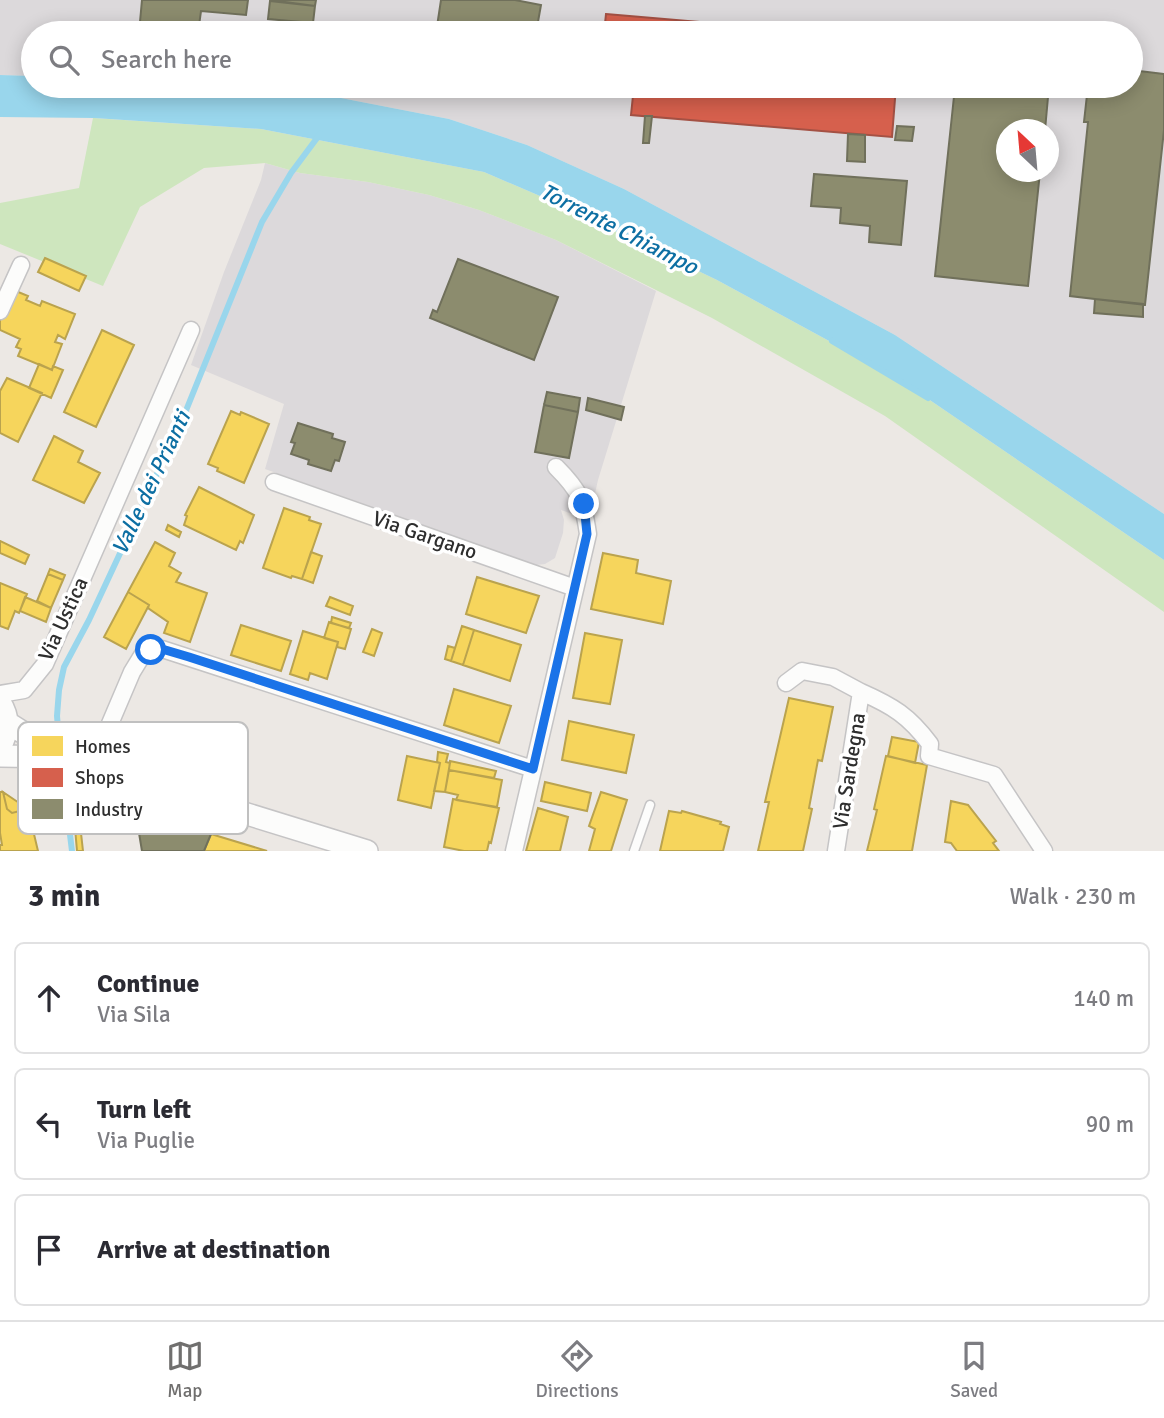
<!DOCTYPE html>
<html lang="en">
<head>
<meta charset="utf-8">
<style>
  body { margin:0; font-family:Signika,sans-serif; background:#f2f2f3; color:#2b2b33 }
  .compass { position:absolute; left:996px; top:119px; width:63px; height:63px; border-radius:50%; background:#fff; box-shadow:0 4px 18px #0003; rotate:334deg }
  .stop { position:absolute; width:21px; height:21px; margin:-16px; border:5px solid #1a73e8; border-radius:50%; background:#fff }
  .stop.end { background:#1a73e8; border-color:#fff; box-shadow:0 2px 7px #0008 }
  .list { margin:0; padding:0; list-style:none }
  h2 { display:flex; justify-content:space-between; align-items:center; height:91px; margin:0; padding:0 28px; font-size:30px }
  h2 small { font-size:23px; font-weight:400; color:#7c7c81 }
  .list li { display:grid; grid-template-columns:46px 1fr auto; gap:21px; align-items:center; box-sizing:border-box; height:112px; margin:0 14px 14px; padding:0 14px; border:2px solid #e1e1e2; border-radius:10px }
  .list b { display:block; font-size:26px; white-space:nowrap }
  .list p { margin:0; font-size:23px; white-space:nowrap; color:#7c7c81 }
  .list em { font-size:23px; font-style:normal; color:#7c7c81 }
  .icon { flex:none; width:38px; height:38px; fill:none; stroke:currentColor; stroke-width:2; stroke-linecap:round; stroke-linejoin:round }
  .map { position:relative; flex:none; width:1164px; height:851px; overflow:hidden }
  .search { position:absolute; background:#fff; box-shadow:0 4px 18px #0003; left:21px; right:21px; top:21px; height:77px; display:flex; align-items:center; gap:18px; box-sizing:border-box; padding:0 24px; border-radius:38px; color:#7c7c81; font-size:26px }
  .sheet { height:469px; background:#fff }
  nav { display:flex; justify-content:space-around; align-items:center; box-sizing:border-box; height:98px; border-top:2px solid #e1e1e2; background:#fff; font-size:19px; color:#7c7c81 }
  nav a { display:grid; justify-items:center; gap:4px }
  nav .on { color:#706f6e }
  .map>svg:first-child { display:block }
  .industrial { fill:#dcd9db; fill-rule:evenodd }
  .green { fill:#cee6be }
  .water { fill:#99d6ec }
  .homes { fill:#f6d55c; stroke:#baa34e; stroke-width:2 }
  .shops { fill:#d6604d; stroke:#a45144; stroke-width:2 }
  .industry { fill:#8c8c6e; stroke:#70705b; stroke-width:2 }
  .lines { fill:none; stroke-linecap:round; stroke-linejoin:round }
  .stream { stroke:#99d6ec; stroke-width:6 }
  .lane-casing { stroke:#c5c4c5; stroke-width:11 }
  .street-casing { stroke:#c5c4c5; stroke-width:19 }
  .secondary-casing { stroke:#c5c4c5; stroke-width:24 }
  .lane { stroke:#fcfcfb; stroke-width:8 }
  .street { stroke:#fcfcfb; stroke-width:16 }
  .secondary { stroke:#fcfcfb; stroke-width:21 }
  .route { stroke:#1a73e8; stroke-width:9 }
  .labels { text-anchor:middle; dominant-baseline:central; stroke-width:7; stroke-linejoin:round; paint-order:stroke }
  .street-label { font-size:21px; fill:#2e2e2e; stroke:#fff }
  .water-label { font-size:23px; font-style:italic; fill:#0d6fa3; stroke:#fff }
  .key { fill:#fff; stroke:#c0c0c0; stroke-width:2 }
  .key-label { font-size:19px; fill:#2e2e2e }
</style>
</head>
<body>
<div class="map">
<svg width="1164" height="851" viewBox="0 0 1164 851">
  <rect width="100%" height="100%" fill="#ece8e4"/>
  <path class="industrial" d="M 0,0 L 1164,0 L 1164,514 L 895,335 L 624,189 L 527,145 L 449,119 L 341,98 L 197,86 L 1131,86 L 1131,33 L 33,33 L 33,76 L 0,75 ZM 1006,130 L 1048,130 L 1048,172 L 1006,172 Z
    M 265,163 L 300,173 L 368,182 L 429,195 L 479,210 L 556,240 L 656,291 L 598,480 L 589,520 L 561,510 L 564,520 L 563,533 L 555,558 L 545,564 L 536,565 L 265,469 L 284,404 L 191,365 L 224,272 L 261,180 Z"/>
  <path class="green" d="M 93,118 L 261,129 L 484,172 L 561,205 L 717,280 L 899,379 L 1164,560 L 1164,612 L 885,416 L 712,318 L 556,240 L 479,210 L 429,195 L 368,182 L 300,173 L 265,163 L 204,168 L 140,207 L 103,286 L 0,244 L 0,203 L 79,188 Z"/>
  <path class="water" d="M 0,75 L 33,76 L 33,86 L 197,86 L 341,98 L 449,119 L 527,145 L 624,189 L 895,335 L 1164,514 L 1164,560 L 899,379 L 717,280 L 561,205 L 484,172 L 261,129 L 94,118 L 0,117 Z"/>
  <path class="homes" d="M 45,258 L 86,276 L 79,291 L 38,272 Z
    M 11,289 L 28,296 L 26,300 L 40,306 L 42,301 L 75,314 L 65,339 L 58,335 L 55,342 L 62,344 L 52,370 L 18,356 L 21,349 L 16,347 L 20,339 L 0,330 L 0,316 Z
    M 102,330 L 134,345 L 96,427 L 64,412 Z
    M 39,364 L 52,370 L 53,366 L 63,370 L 51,398 L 29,388 Z
    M 7,378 L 42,393 L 18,442 L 0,433 L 0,391 Z
    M 231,411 L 240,415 L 241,412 L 269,424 L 244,483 L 217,471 L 218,468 L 208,464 Z
    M 54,436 L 83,451 L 78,462 L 100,473 L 84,503 L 33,480 Z
    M 199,487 L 254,515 L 243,543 L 240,541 L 236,550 L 184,525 L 187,516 L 185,515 Z
    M 284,508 L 310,517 L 309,520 L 321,524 L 302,579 L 292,576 L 291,578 L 263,568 Z
    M 168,525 L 181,532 L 179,537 L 166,530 Z
    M 0,541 L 29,555 L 25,564 L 0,553 Z
    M 155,542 L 175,553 L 169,566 L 181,573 L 176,582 L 207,593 L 190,642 L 164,633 L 168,622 L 148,608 L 149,605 L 128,592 Z
    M 311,552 L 322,556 L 313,583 L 302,579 Z
    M 603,553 L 638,560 L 636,573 L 671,581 L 663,624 L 591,609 Z
    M 50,569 L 65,575 L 63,580 L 48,574 Z
    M 48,574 L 63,580 L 51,608 L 37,601 Z
    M 477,577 L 539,596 L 526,633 L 466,614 Z
    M 0,583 L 27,594 L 19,613 L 15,611 L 8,629 L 0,626 Z
    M 128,592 L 149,605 L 126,649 L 104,637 Z
    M 25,597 L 51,608 L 46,622 L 20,611 Z
    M 330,597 L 353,606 L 350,615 L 326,606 Z
    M 332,617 L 351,623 L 349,628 L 331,623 Z
    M 329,622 L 351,629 L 345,649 L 337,647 L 338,642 L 324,638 Z
    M 241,625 L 291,641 L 281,671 L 231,655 Z
    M 462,626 L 474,630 L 463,665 L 451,661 Z
    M 372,629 L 382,633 L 374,656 L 363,652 Z
    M 474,630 L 521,645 L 510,681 L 463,665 Z
    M 303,631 L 338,642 L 327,679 L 310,673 L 308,680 L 290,674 Z
    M 585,633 L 622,640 L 610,704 L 573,698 Z
    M 448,646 L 455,648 L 451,661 L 445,659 Z
    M 454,689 L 511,706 L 499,743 L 444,725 Z
    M 789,698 L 833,707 L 822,761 L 818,760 L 809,808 L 812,809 L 803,851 L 758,851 L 769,802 L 765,802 Z
    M 569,721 L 634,735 L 626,773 L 562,760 Z
    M 892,737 L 919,742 L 915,763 L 888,756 Z
    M 438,752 L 448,754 L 446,762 L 450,763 L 445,792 L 434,791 L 440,763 L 437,762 Z
    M 407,756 L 440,763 L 431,808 L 398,800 Z
    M 886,756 L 927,765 L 912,851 L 867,851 L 877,810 L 874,809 Z
    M 450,761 L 496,771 L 494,778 L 449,770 Z
    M 449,770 L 502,780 L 497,807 L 456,800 L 458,795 L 445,792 Z
    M 545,782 L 591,793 L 587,811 L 541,801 Z
    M 0,792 L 3,792 L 7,809 L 12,813 L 28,809 L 38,851 L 0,851 L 0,845 L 2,845 L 0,833 Z
    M 3,792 L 28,809 L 12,813 L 7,809 Z
    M 601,792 L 627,800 L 611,851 L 589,851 L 595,829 L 589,826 Z
    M 453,799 L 499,808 L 491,843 L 489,842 L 487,851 L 464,851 L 444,847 Z
    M 951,801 L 968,805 L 996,841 L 993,843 L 999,851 L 957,851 L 951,843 L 945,842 Z
    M 538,808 L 568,817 L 560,851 L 526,851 Z
    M 669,811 L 681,813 L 682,811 L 721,822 L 720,824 L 729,827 L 723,851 L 660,851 Z
    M 79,815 L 83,851 L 77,851 L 74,816 Z
    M 211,834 L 267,851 L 204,851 Z"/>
  <path class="shops" d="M 606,14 L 828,33 L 604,33 Z
    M 634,86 L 896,86 L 892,137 L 631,115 Z"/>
  <path class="industry" d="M 142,0 L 248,0 L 246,15 L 201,11 L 198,33 L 139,33 Z
    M 270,0 L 316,0 L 315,6 Z
    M 441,0 L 515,0 L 541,5 L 536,33 L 436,33 Z
    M 270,1 L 315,6 L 313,23 L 268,19 Z
    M 1131,70 L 1164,74 L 1164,130 L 1145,305 L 1070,296 L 1088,122 L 1084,122 L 1088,86 L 1131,86 Z
    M 955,87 L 1048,97 L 1045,130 L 1006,130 L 1006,172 L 1040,172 L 1028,286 L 935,276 Z
    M 645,116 L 652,116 L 649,143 L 643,143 Z
    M 897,126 L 914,127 L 912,141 L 895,140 Z
    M 848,134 L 865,135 L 865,162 L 847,161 Z
    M 814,174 L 907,181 L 901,245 L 869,242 L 870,226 L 840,223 L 841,208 L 811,206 Z
    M 458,259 L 558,297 L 534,360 L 430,318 L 433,310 L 437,312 Z
    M 1095,299 L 1143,304 L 1143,317 L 1094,313 Z
    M 547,392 L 580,398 L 578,412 L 544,405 Z
    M 588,398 L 624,407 L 621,420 L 586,410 Z
    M 544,405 L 578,412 L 569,458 L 535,452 Z
    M 298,423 L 333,434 L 332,438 L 345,442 L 339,461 L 335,460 L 331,471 L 308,464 L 309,460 L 291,454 L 295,443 L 291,442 Z
    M 137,807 L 211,834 L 204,851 L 142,851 L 135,809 Z"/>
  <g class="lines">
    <path class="stream" d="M 832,341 L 928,398
      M 60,751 L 57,716 L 59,690 L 64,667 L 89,620 L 183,418 L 262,222 L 291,173 L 320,134
      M 61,761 L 72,851"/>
    <defs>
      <path id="lane" d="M 634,851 L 650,805"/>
      <path id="street" d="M 0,311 L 21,265
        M 274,482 L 575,588
        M 786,683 L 802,671 L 833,677 L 861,692 L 836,851
        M 861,692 C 893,706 909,716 930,744 L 929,756 L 994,775 L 1044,851
        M 0,694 L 24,690 L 45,664 L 191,330
        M 92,766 L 132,672 L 143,654 L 162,649 L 533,769
        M 514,851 L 588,534 C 583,500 581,492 556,467"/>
      <path id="secondary" d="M 0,702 C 10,718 9,731 0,747
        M 8,723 L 62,757 L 367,851
        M 0,756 L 60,757"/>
    </defs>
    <use href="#lane" class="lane-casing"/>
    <use href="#street" class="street-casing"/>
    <use href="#secondary" class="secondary-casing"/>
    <use href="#lane" class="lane"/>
    <use href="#street" class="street"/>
    <use href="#secondary" class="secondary"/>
  </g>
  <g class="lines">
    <path class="route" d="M 151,650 L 162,649 L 189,657 L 533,769 L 587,534 L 584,504"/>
  </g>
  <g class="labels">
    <g class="street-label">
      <text transform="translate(425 535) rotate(19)">Via Gargano</text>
      <text transform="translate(63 619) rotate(-65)">Via Ustica</text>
      <text transform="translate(849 771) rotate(-81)">Via Sardegna</text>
    </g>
    <g class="water-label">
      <text transform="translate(619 229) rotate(27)">Torrente Chiampo</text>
      <text transform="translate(151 483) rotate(-65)">Valle dei Prianti</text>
    </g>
  </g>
  <rect x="18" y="722" width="230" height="112" rx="10" class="key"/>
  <rect x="32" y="736" width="31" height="20" fill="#f6d55c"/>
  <rect x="32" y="768" width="31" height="19" fill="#d6604d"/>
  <rect x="32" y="799" width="31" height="20" fill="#8c8c6e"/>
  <g class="key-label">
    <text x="75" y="753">Homes</text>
    <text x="75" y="784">Shops</text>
    <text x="75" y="816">Industry</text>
  </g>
</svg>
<svg class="compass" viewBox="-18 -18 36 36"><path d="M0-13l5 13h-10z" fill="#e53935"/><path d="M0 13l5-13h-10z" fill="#7c7c81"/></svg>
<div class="stop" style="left:151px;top:650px"></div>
<div class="stop end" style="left:584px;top:504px"></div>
<div class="search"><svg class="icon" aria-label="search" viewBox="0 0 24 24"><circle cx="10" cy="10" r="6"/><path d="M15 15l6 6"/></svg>Search here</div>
</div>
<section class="sheet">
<h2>3 min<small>Walk · 230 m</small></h2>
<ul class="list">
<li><svg class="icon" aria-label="ahead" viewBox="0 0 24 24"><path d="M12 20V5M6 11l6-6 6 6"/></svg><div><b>Continue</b><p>Via Sila</p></div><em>140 m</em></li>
<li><svg class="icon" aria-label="left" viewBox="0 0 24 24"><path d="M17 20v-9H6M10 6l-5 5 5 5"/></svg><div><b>Turn left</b><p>Via Puglie</p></div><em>90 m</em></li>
<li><svg class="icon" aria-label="arrive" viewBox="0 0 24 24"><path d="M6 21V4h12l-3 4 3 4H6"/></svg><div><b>Arrive at destination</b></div></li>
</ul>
</section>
<nav>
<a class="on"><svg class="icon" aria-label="map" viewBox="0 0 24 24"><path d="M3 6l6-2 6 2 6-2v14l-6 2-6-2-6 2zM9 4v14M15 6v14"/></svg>Map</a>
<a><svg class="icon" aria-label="directions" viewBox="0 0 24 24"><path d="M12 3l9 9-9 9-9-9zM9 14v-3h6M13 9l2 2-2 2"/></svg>Directions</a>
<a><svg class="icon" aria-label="saved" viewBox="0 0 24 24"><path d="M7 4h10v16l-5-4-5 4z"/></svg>Saved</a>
</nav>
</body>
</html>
